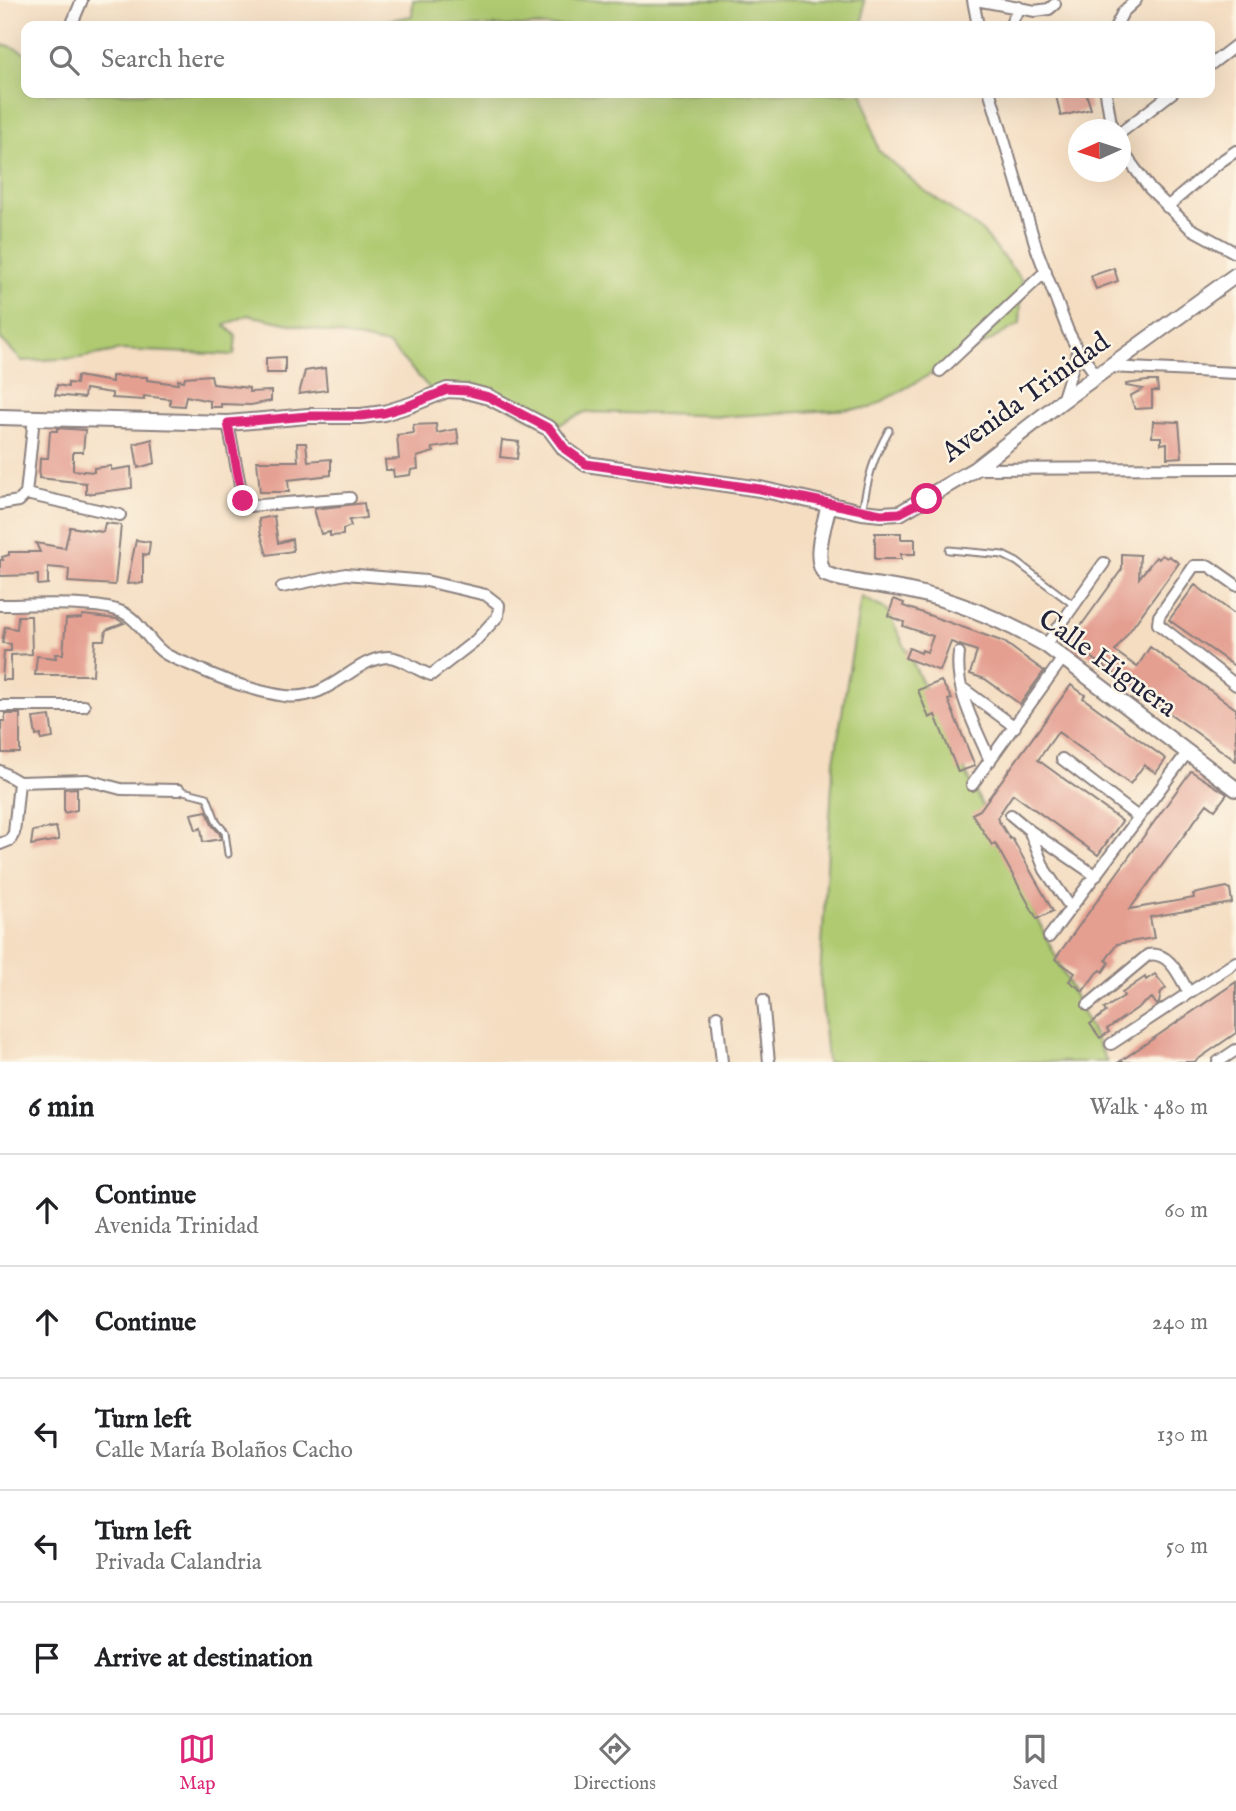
<!DOCTYPE html>
<html lang="en">
<head>
<meta charset="utf-8">
<style>
  body { margin:0; font-family:"IM FELL English",serif; background:#f6f6f6; color:#202124 }
  .compass { position:absolute; left:1068px; top:119px; width:63px; height:63px; border-radius:50%; background:#fff; box-shadow:0 7px 28px #0002; rotate:267deg }
  .stop { position:absolute; width:21px; height:21px; margin:-16px; border:5px solid #db2777; border-radius:50%; background:#fff }
  .stop.end { background:#db2777; border-color:#fff; box-shadow:0 2px 7px #0008 }
  .list { margin:0; padding:0; list-style:none }
  h2 { display:flex; justify-content:space-between; align-items:center; height:91px; margin:0; padding:0 28px; font-size:30px }
  h2 small { font-size:23px; font-weight:400; color:#757577 }
  .list li { display:grid; grid-template-columns:46px 1fr auto; gap:21px; align-items:center; box-sizing:border-box; height:112px; padding:0 28px; border-top:2px solid #e0e0e0 }
  .list b { display:block; font-size:26px; white-space:nowrap }
  .list p { margin:0; font-size:23px; white-space:nowrap; color:#757577 }
  .list em { font-size:23px; font-style:normal; color:#757577 }
  .icon { flex:none; width:38px; height:38px; fill:none; stroke:currentColor; stroke-width:2; stroke-linecap:round; stroke-linejoin:round }
  .map { position:relative; flex:none; width:1236px; height:1062px; overflow:hidden }
  .search { position:absolute; background:#fff; box-shadow:0 7px 28px #0002; left:21px; right:21px; top:21px; height:77px; display:flex; align-items:center; gap:18px; box-sizing:border-box; padding:0 24px; border-radius:14px; color:#757577; font-size:26px }
  .sheet { height:651px; background:#fff }
  nav { display:flex; justify-content:space-around; align-items:center; box-sizing:border-box; height:98px; border-top:2px solid #e0e0e0; background:#fff; font-size:19px; color:#757577 }
  nav a { display:grid; justify-items:center; gap:4px }
  nav .on { color:#db2777 }
  .map>svg:first-child { display:block }
  .green { fill:#afca71; stroke:#687656; stroke-width:2 }
  .building { fill:#e49f91 }
  .lines { fill:none; stroke-linecap:round; stroke-linejoin:round }
  .lane-casing { stroke:#8b807e; stroke-width:9 }
  .street-casing { stroke:#8b807e; stroke-width:14 }
  .secondary-casing { stroke:#8b807e; stroke-width:18 }
  .lane { stroke:#fff; stroke-width:5 }
  .street { stroke:#fff; stroke-width:10 }
  .secondary { stroke:#fff; stroke-width:14 }
  .route { stroke:#db2777; stroke-width:9 }
  .labels { text-anchor:middle; dominant-baseline:central; stroke-width:5; stroke-linejoin:round; paint-order:stroke }
  .street-label { font-size:28px; fill:#22223b; stroke:#fcf5e5 }
</style>
</head>
<body>
<div class="map">
<svg width="1236" height="1062" viewBox="0 0 1236 1062">
  <rect width="100%" height="100%" fill="#fcf5e5"/>
  <filter id="ink" filterUnits="userSpaceOnUse"><feTurbulence type="fractalNoise" baseFrequency=".0143" numOctaves="2"/><feDisplacementMap in="SourceGraphic" scale="14" xChannelSelector="R" yChannelSelector="G"/><feConvolveMatrix kernelMatrix="1 2 1 2 8 2 1 2 1" color-interpolation-filters="sRGB"/></filter>
  <filter id="wash" filterUnits="userSpaceOnUse"><feTurbulence type="fractalNoise" baseFrequency=".00686" numOctaves="4" result="noise"/><feDisplacementMap in="SourceGraphic" scale="28" xChannelSelector="R" yChannelSelector="G"/><feGaussianBlur stdDeviation="1.57" result="paint"/><feColorMatrix in="noise" values="0 0 0 0 0 0 0 0 0 0 0 0 0 0 0 0 0 1.4 0 .05"/><feComposite in="paint" operator="in"/></filter>
  <g filter="url(#wash)">
    <rect width="100%" height="100%" fill="#f4ddc1"/>
    <path class="green" d="M 413,0 L 864,0 L 863,26 L 356,26 L 412,16 Z
      M 7,45 L 26,53 L 26,93 L 863,93 L 878,150 L 921,188 L 982,231 L 1022,280 L 1020,324 L 870,408 L 731,416 L 585,412 L 550,429 L 489,397 L 435,394 L 389,345 L 248,315 L 225,325 L 236,336 L 234,355 L 121,350 L 79,358 L 22,361 L 0,338 L 0,46 Z
      M 861,597 L 887,610 L 1107,1062 L 827,1062 L 820,978 L 833,768 Z"/>
    <g id="blocks">
      <path class="building" d="M 1071,93 L 1086,93 L 1091,109 L 1061,116 L 1056,96 Z
        M 1114,268 L 1118,281 L 1096,289 L 1091,276 Z
        M 285,357 L 285,373 L 266,373 L 266,358 Z
        M 325,368 L 327,390 L 299,394 L 305,371 Z
        M 211,375 L 213,384 L 249,388 L 249,392 L 271,391 L 271,401 L 251,405 L 221,404 L 221,407 L 210,407 L 210,401 L 186,396 L 184,406 L 170,405 L 170,399 L 144,396 L 144,400 L 112,398 L 112,393 L 85,389 L 84,398 L 55,395 L 57,385 L 68,387 L 68,383 L 76,384 L 77,376 L 112,382 L 112,376 L 147,377 L 147,380 L 178,384 L 178,380 L 184,381 L 185,377 Z
        M 1147,381 L 1157,381 L 1158,391 L 1152,391 L 1152,408 L 1135,409 L 1130,396 L 1143,389 L 1126,386 L 1126,384 Z
        M 1153,421 L 1179,422 L 1182,457 L 1167,458 L 1167,443 L 1161,444 L 1161,437 L 1152,437 Z
        M 436,424 L 437,433 L 457,429 L 459,444 L 432,448 L 434,452 L 417,457 L 418,469 L 411,470 L 410,475 L 394,477 L 393,470 L 386,470 L 385,460 L 399,459 L 397,435 L 414,433 L 413,425 Z
        M 57,428 L 85,430 L 83,452 L 73,452 L 73,470 L 94,472 L 94,468 L 111,466 L 111,470 L 131,467 L 132,488 L 86,494 L 86,483 L 39,478 L 40,458 L 48,458 L 50,431 L 57,431 Z
        M 152,439 L 155,463 L 138,468 L 134,444 Z
        M 502,440 L 519,442 L 517,459 L 500,457 Z
        M 297,443 L 306,443 L 308,461 L 331,459 L 331,475 L 288,480 L 289,492 L 260,492 L 257,461 L 298,461 Z
        M 364,503 L 366,518 L 349,520 L 351,526 L 343,529 L 343,535 L 330,536 L 330,532 L 321,534 L 314,509 Z
        M 274,516 L 278,543 L 292,539 L 293,551 L 267,555 L 260,531 L 259,519 Z
        M 105,523 L 121,525 L 115,585 L 68,582 L 69,569 L 48,567 L 48,584 L 38,585 L 38,575 L 0,576 L 0,560 L 3,560 L 2,557 L 9,555 L 9,552 L 40,552 L 36,543 L 65,548 L 70,527 L 103,532 Z
        M 875,533 L 901,533 L 901,539 L 915,539 L 915,554 L 901,554 L 901,559 L 875,559 Z
        M 136,540 L 150,542 L 149,550 L 148,555 L 143,554 L 143,583 L 127,584 Z
        M 1122,554 L 1140,555 L 1139,578 L 1156,557 L 1159,559 L 1162,555 L 1167,558 L 1169,556 L 1179,563 L 1115,651 L 1137,667 L 1150,647 L 1236,709 L 1236,761 L 1084,652 L 1081,656 L 1067,645 L 1122,569 Z
        M 1195,585 L 1236,615 L 1236,667 L 1169,620 Z
        M 894,599 L 904,603 L 903,606 L 1004,642 L 1044,671 L 1020,704 L 985,679 L 970,674 L 977,651 L 951,642 L 940,671 L 905,658 L 909,648 L 921,653 L 922,650 L 927,652 L 933,636 L 903,626 L 904,622 L 888,616 Z
        M 83,615 L 117,619 L 124,623 L 106,630 L 104,640 L 95,640 L 93,675 L 35,675 L 37,656 L 56,658 L 55,654 L 63,654 L 66,619 L 82,618 Z
        M 18,616 L 31,616 L 32,654 L 11,655 L 11,680 L 2,680 L 4,651 L 11,651 L 11,644 L 2,643 L 5,627 L 17,629 Z
        M 941,681 L 952,699 L 948,700 L 975,766 L 958,772 L 935,715 L 929,718 L 918,690 Z
        M 1071,685 L 1085,695 L 1083,698 L 1166,759 L 1156,773 L 1144,765 L 1130,784 L 1058,732 L 1038,760 L 1122,821 L 1098,855 L 1013,794 L 997,818 L 1010,839 L 1012,838 L 1053,911 L 1037,919 L 995,843 L 992,845 L 972,814 L 980,810 Z
        M 5,714 L 20,714 L 20,753 L 2,753 L 1,721 L 5,721 Z
        M 50,716 L 53,738 L 41,740 L 41,735 L 36,736 L 33,718 Z
        M 1191,771 L 1227,794 L 1215,810 L 1207,804 L 1130,909 L 1194,898 L 1193,894 L 1227,887 L 1230,889 L 1232,903 L 1150,917 L 1154,938 L 1117,944 L 1106,960 L 1109,963 L 1103,972 L 1101,970 L 1095,975 L 1083,991 L 1069,981 L 1075,973 L 1055,959 Z
        M 77,788 L 77,810 L 64,813 L 64,789 Z
        M 207,811 L 212,825 L 220,834 L 221,839 L 203,842 L 201,828 L 196,830 L 191,814 Z
        M 56,827 L 59,840 L 31,845 L 33,831 Z
        M 1155,974 L 1166,988 L 1161,992 L 1159,1003 L 1157,1005 L 1152,998 L 1107,1029 L 1109,1032 L 1100,1038 L 1090,1024 L 1106,1012 L 1104,1009 L 1124,996 L 1122,993 L 1145,977 L 1146,980 Z
        M 1236,982 L 1236,1033 L 1194,1062 L 1119,1062 Z"/>
    </g>
  </g>
  <g filter="url(#ink)">
    <use href="#blocks" fill-opacity="0" stroke="#8b807e" stroke-width="2"/>
    <g class="lines">
      <defs>
        <path id="lane" d="M 862,512 C 868,478 872,460 889,430
          M 949,550 L 1003,555 L 1017,562 L 1075,606
          M 179,790 L 207,797 L 217,823 L 225,832 L 228,854"/>
        <path id="street" d="M 973,0 L 978,26
          M 976,0 L 1035,11 L 1049,9 L 1055,4
          M 71,26 L 82,0
          M 1010,26 L 1019,7
          M 1116,26 L 1123,12 L 1136,0
          M 1210,65 L 1236,45
          M 990,93 L 1037,250 L 1068,331 L 1078,350 L 1097,376
          M 1106,93 L 1112,130
          M 1120,133 L 1172,93
          M 1120,148 L 1150,189 L 1190,228 L 1236,253
          M 1167,207 L 1220,162 L 1236,151
          M 1109,367 L 1236,373
          M 940,371 L 1046,271
          M 1062,401 L 1078,350
          M 228,423 L 243,501 L 248,506 L 350,498
          M 975,469 L 1236,468
          M 26,494 L 120,515
          M 26,494 L 34,417
          M 0,504 L 19,501 L 26,494
          M 1236,585 L 1209,566 L 1194,566 L 1159,616 L 1158,624 L 1236,685
          M 0,605 C 30,605 97,601 122,612 C 140,620 148,642 164,653 C 171,658 181,661 188,664 C 219,678 251,691 285,696 C 330,702 354,658 388,657 C 401,657 417,671 431,675 L 476,640 L 498,616 L 499,605 L 486,595 L 426,581 L 346,574 L 282,587
          M 1046,645 L 1104,563
          M 959,653 C 954,691 976,727 990,761
          M 961,687 L 1015,727
          M 0,706 L 84,706
          M 1062,759 L 1138,817
          M 0,771 L 19,782 L 87,780 L 121,789 L 179,790
          M 972,785 L 1063,658
          M 1011,815 L 1029,830 L 1045,870 L 1071,908
          M 1029,830 L 1096,876
          M 0,844 L 10,840 L 14,833 L 19,782
          M 1049,937 L 1187,753
          M 763,1000 L 769,1062
          M 1088,1005 L 1148,955 C 1170,951 1179,976 1189,993
          M 717,1016 L 722,1062
          M 1111,1044 L 1236,962
          M 1218,1062 L 1236,1050"/>
        <path id="secondary" d="M 0,417 L 228,423 L 308,416 L 361,416 L 384,413 L 410,405 L 447,390 L 466,391 L 489,397 L 550,429 L 565,449 L 586,464 L 760,489 L 862,512 L 881,514 L 900,513 L 975,469 L 1062,401 L 1236,275
          M 829,504 C 825,524 812,557 825,574 C 852,584 883,585 910,591 C 958,601 1004,621 1046,645 L 1236,789"/>
      </defs>
      <use href="#lane" class="lane-casing"/>
      <use href="#street" class="street-casing"/>
      <use href="#secondary" class="secondary-casing"/>
      <use href="#lane" class="lane"/>
      <use href="#street" class="street"/>
      <use href="#secondary" class="secondary"/>
    </g>
  </g>
  <g class="lines" filter="url(#ink)">
    <path class="route" d="M 243,501 L 228,423 L 308,416 L 361,416 L 384,413 L 410,405 L 447,390 L 466,391 L 489,397 L 550,429 L 565,449 L 586,464 L 760,489 L 881,514 L 900,513 L 927,499"/>
  </g>
  <g class="labels">
    <g class="street-label">
      <text transform="translate(1026 398) rotate(-36)">Avenida Trinidad</text>
      <text transform="translate(1107 664) rotate(36)">Calle Higuera</text>
    </g>
  </g>
</svg>
<svg class="compass" viewBox="-18 -18 36 36"><path d="M0-13l5 13h-10z" fill="#e53935"/><path d="M0 13l5-13h-10z" fill="#757577"/></svg>
<div class="stop" style="left:927px;top:499px"></div>
<div class="stop end" style="left:243px;top:501px"></div>
<div class="search"><svg class="icon" aria-label="search" viewBox="0 0 24 24"><circle cx="10" cy="10" r="6"/><path d="M15 15l6 6"/></svg>Search here</div>
</div>
<section class="sheet">
<h2>6 min<small>Walk · 480 m</small></h2>
<ul class="list">
<li><svg class="icon" aria-label="ahead" viewBox="0 0 24 24"><path d="M12 20V5M6 11l6-6 6 6"/></svg><div><b>Continue</b><p>Avenida Trinidad</p></div><em>60 m</em></li>
<li><svg class="icon" aria-label="ahead" viewBox="0 0 24 24"><path d="M12 20V5M6 11l6-6 6 6"/></svg><div><b>Continue</b></div><em>240 m</em></li>
<li><svg class="icon" aria-label="left" viewBox="0 0 24 24"><path d="M17 20v-9H6M10 6l-5 5 5 5"/></svg><div><b>Turn left</b><p>Calle María Bolaños Cacho</p></div><em>130 m</em></li>
<li><svg class="icon" aria-label="left" viewBox="0 0 24 24"><path d="M17 20v-9H6M10 6l-5 5 5 5"/></svg><div><b>Turn left</b><p>Privada Calandria</p></div><em>50 m</em></li>
<li><svg class="icon" aria-label="arrive" viewBox="0 0 24 24"><path d="M6 21V4h12l-3 4 3 4H6"/></svg><div><b>Arrive at destination</b></div></li>
</ul>
</section>
<nav>
<a class="on"><svg class="icon" aria-label="map" viewBox="0 0 24 24"><path d="M3 6l6-2 6 2 6-2v14l-6 2-6-2-6 2zM9 4v14M15 6v14"/></svg>Map</a>
<a><svg class="icon" aria-label="directions" viewBox="0 0 24 24"><path d="M12 3l9 9-9 9-9-9zM9 14v-3h6M13 9l2 2-2 2"/></svg>Directions</a>
<a><svg class="icon" aria-label="saved" viewBox="0 0 24 24"><path d="M7 4h10v16l-5-4-5 4z"/></svg>Saved</a>
</nav>
</body>
</html>
